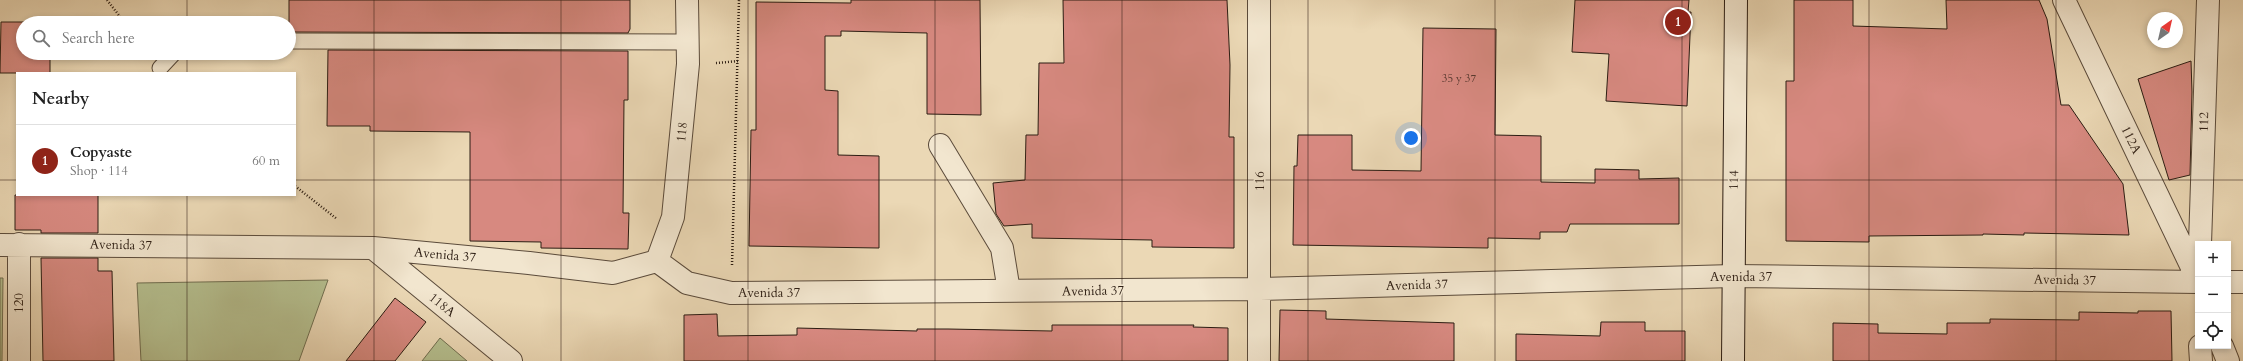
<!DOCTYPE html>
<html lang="en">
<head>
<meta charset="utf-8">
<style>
  body { margin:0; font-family:Cardo,serif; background:#f6f6f6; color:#222 }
  .controls { position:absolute; right:12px; bottom:12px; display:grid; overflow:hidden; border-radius:0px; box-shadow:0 2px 6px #0003 }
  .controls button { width:36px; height:36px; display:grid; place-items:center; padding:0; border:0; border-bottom:1px solid #e0e0e0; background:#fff; color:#222; font:20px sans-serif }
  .compass { position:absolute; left:2147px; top:12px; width:36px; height:36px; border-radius:50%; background:#fff; box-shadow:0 2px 6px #0003; rotate:34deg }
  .you { position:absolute; left:1411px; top:138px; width:14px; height:14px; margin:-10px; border:3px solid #fff; border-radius:50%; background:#1a73e8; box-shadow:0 0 0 6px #1a73e833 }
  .badge { display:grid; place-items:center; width:26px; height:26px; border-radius:50%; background:#8f2418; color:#fff; font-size:13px; font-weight:700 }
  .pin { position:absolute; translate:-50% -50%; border:2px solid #fff; box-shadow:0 1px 4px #0006 }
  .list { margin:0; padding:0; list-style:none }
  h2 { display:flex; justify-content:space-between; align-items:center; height:52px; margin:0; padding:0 16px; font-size:17px }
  h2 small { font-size:13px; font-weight:400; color:#767676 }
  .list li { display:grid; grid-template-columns:26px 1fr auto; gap:12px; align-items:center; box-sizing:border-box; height:72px; padding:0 16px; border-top:1px solid #e0e0e0 }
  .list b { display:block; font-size:15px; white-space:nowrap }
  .list p { margin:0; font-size:13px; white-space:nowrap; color:#767676 }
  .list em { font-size:13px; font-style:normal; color:#767676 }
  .icon { flex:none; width:22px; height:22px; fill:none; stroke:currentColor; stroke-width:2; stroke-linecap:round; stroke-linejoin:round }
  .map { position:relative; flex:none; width:2243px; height:361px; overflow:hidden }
  .search { position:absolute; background:#fff; box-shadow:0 2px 6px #0003; left:16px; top:16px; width:280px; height:44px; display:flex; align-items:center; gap:10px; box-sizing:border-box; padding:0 14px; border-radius:22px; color:#767676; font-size:15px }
  .panel { position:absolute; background:#fff; box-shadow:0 2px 6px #0003; left:16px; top:72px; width:280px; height:124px; border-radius:0px }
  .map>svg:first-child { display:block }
  .green { fill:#b5bf8f; stroke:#706e50 }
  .building { fill:#d78980; stroke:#2b1c12 }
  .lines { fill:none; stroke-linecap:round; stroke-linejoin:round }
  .service-casing { stroke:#5b4b3b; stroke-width:17 }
  .minor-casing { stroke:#5b4b3b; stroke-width:24 }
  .secondary-casing { stroke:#2b1c12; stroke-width:24 }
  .path { stroke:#2b1c12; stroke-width:2.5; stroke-dasharray:1 2; stroke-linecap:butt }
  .service { stroke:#f2e6cf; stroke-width:15 }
  .minor { stroke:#f2e6cf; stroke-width:22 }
  .secondary { stroke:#f2e6cf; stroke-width:22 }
  .grid { fill:none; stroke:#2b1c12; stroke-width:1; stroke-opacity:0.55 }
  .labels { text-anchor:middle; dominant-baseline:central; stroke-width:3; stroke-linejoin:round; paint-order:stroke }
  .number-label { font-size:11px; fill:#56372e }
  .street-label { font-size:13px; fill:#2b1c12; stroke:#f2e6cf }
</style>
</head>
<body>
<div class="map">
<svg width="2243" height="361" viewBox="0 0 2243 361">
  <rect width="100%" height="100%" fill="#ebd8b5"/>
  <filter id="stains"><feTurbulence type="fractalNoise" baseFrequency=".005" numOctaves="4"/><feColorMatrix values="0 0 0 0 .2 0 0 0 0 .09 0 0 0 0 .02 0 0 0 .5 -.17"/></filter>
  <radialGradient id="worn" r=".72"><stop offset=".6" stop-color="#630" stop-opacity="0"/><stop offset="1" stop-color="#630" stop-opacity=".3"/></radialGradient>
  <path class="green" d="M 0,278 L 3,278 L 2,361 L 0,361 Z
    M 328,280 L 299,361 L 141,361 L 137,283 Z
    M 440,338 L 467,361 L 422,361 Z"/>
  <path class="building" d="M 289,0 L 630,0 L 630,29 L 628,33 L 289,32 Z
    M 851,0 L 980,0 L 981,115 L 927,114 L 927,33 L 841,31 L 841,36 L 825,36 L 825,90 L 838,91 L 838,155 L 879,156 L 879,248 L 749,246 L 751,130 L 756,130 L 756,2 L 851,3 Z
    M 1063,0 L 1227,0 L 1230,65 L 1229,137 L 1234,137 L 1234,248 L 1152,247 L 1152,240 L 1032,238 L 1032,224 L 1004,226 L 996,214 L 993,183 L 1025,180 L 1026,135 L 1038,135 L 1039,63 L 1064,63 Z
    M 1575,0 L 1689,0 L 1688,12 L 1691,12 L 1687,106 L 1606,101 L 1609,54 L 1572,52 Z
    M 1794,0 L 1853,0 L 1853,26 L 1947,29 L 1946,0 L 2039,0 L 2047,19 L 2061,105 L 2069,105 L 2123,184 L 2129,235 L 2024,233 L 2024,235 L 1983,234 L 1983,235 L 1869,236 L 1869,242 L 1786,241 L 1786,81 L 1794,81 Z
    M 1,22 L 50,22 L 23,23 L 23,53 L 50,53 L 50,73 L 0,73 Z
    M 1423,28 L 1496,29 L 1495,135 L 1541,136 L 1541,182 L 1595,183 L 1595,169 L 1639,170 L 1639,179 L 1679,178 L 1679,224 L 1570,224 L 1567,232 L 1540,232 L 1540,239 L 1488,238 L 1488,248 L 1293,245 L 1294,166 L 1297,166 L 1298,135 L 1352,135 L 1352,170 L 1421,171 Z
    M 328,50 L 628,51 L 628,100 L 624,100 L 623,213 L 629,213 L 628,249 L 541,248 L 541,242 L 470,241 L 470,132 L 370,131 L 370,126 L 327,126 Z
    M 2191,61 L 2192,92 L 2190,175 L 2169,180 L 2138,79 Z
    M 15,195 L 98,195 L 98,233 L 41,233 L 41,230 L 15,230 Z
    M 41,258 L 98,258 L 98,271 L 112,271 L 114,361 L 43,361 Z
    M 395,298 L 426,322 L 395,361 L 346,361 Z
    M 1280,310 L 1326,311 L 1326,319 L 1454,323 L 1454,361 L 1279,361 Z
    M 2138,311 L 2171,311 L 2172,361 L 1833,361 L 1833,323 L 1878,324 L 1878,333 L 1947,334 L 1947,323 L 1990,323 L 1990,319 L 2079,320 L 2079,312 L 2138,313 Z
    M 717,314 L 718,336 L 797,335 L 797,328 L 917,331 L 917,329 L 948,329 L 1052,331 L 1052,325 L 1194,325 L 1193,327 L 1228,328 L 1228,361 L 684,361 L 684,315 Z
    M 1601,322 L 1645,322 L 1645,331 L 1685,331 L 1685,361 L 1516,361 L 1516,334 L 1600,336 Z"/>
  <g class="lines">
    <defs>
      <path id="service" d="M 289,41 L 686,42
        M 160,68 L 174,53"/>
      <path id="minor" d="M 2064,0 L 2198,280
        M 940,145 L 1002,248 L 1009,291
        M 19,244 L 19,361
        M 2200,244 L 2208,0
        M 0,245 L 373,248 L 529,263 L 613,273 L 657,261 L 687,283 L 731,293 L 1260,289 L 1733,276 L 2198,282
        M 373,248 L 511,361
        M 657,261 L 673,217 L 688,64 L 687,0
        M 2228,282 L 2243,282
        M 2200,346 L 2201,361
        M 2222,346 L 2228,361
        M 1259,361 L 1259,0"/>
      <path id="secondary" d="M 1733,361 L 1736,0"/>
    </defs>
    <use href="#service" class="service-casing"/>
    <use href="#minor" class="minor-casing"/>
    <use href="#secondary" class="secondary-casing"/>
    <path class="path" d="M 107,0 L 125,23
      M 716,63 L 739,61
      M 295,186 L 337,219
      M 732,265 L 739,0"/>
    <use href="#service" class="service"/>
    <use href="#minor" class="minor"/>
    <use href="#secondary" class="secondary"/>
  </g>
  <path class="grid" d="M 187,0 L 187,23M 374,0 L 374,361M 561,0 L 561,361M 748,0 L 748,361M 935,0 L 935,361M 1122,0 L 1122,361M 1308,0 L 1308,361M 1495,0 L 1495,361M 1682,0 L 1682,361M 1869,0 L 1869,361M 2056,0 L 2056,361M 187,53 L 187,73M 0,180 L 17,180M 295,180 L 2243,180M 187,195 L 187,361"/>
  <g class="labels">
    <g class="number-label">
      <text x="1459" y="78">35 y 37</text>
    </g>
    <g class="street-label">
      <text transform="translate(2204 122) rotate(-88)">112</text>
      <text transform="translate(682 132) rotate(-84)">118</text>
      <text transform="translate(2131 140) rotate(64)">112A</text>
      <text transform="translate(1734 180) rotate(-89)">114</text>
      <text transform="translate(1260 181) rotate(-90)">116</text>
      <text transform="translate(121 245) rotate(1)">Avenida 37</text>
      <text transform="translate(445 255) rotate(5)">Avenida 37</text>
      <text x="1741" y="277">Avenida 37</text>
      <text transform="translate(2065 280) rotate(1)">Avenida 37</text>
      <text transform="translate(1417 285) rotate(-2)">Avenida 37</text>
      <text transform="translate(1093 291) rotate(-1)">Avenida 37</text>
      <text x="769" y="293">Avenida 37</text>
      <text transform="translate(19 303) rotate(-90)">120</text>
      <text transform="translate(442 305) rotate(39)">118A</text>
    </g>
  </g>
  <rect width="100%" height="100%" filter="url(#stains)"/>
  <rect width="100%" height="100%" fill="url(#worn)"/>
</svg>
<div class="controls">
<button>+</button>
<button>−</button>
<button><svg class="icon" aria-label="locate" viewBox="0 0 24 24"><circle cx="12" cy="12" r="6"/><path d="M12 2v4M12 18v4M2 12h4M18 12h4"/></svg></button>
</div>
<svg class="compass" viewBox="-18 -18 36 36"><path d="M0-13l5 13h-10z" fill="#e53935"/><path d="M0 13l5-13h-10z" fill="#767676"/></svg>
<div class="you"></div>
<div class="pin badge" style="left:1678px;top:22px">1</div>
<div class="search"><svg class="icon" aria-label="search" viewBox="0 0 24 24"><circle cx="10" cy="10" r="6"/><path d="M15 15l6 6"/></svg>Search here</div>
<section class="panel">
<h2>Nearby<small></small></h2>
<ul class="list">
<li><span class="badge">1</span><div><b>Copyaste</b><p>Shop · 114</p></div><em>60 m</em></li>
</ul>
</section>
</div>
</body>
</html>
